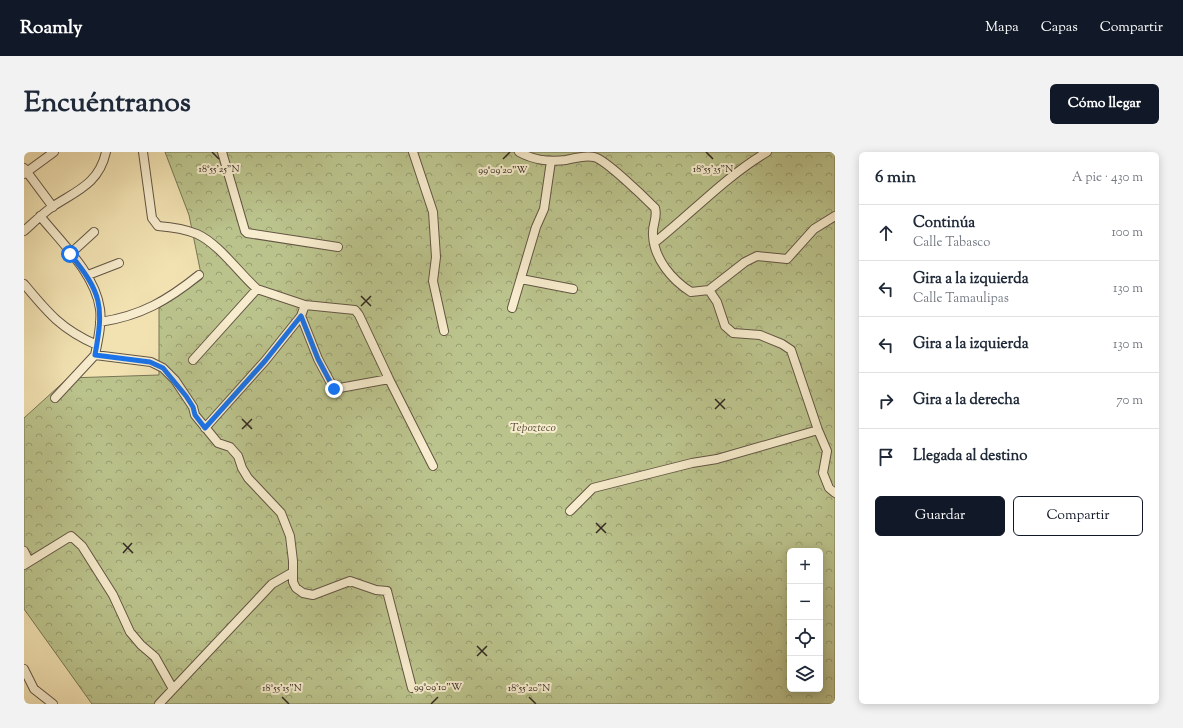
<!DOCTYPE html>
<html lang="es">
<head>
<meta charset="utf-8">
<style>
  body { margin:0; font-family:"Sorts Mill Goudy",serif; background:#f2f2f3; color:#1f2937 }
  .controls { position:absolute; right:12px; bottom:12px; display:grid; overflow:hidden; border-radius:6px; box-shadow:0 2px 10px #0003 }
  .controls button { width:36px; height:36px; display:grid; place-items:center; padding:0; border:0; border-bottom:1px solid #e0e1e3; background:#fff; color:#1f2937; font:20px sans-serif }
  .stop { position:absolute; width:12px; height:12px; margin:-9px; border:3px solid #1a73e8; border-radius:50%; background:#fff }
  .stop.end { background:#1a73e8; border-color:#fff; box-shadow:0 1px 4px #0008 }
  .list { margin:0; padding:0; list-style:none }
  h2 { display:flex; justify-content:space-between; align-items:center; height:52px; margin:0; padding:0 16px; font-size:17px }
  h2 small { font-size:13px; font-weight:400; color:#747a83 }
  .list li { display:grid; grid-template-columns:26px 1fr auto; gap:12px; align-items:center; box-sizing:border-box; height:56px; padding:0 16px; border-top:1px solid #e0e1e3 }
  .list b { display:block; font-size:15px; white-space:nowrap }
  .list p { margin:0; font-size:13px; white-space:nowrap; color:#747a83 }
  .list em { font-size:13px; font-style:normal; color:#747a83 }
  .actions { display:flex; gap:8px; padding:12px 16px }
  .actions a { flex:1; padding:9px 0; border:1px solid #111827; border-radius:6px; text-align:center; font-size:14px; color:#111827 }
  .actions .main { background:#111827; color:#fff }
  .icon { flex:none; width:22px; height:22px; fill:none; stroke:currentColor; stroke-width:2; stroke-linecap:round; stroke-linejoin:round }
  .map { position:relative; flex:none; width:811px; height:552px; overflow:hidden; border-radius:6px }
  header { display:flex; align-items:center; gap:24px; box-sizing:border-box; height:56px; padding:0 20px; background:#111827; color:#fff }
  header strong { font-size:19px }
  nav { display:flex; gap:22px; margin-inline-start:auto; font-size:14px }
  .intro { display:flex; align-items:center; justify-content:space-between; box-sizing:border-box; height:96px; padding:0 24px }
  h1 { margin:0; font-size:28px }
  .button { padding:10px 18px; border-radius:6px; background:#111827; color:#fff; font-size:14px; font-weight:700 }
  main { display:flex; gap:24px; padding:0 24px }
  aside { flex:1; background:#fff; border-radius:6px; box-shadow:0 2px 10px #0003 }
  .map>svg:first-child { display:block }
  .forest { fill:url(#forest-crowns); stroke:#777656; fill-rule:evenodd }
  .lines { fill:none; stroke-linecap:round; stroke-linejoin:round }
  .street-casing { stroke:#635645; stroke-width:10 }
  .street { stroke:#f7eccd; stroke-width:8 }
  .route { stroke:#1a73e8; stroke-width:5 }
  .ticks { fill:none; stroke:#332821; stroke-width:1.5 }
  .labels { text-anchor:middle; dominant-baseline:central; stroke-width:4; stroke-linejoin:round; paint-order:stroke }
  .park-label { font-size:12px; font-style:italic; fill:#554f3c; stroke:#f7eccd }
  .ticks-label { font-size:10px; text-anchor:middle; fill:#332821; stroke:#f7eccd; stroke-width:4; stroke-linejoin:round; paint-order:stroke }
</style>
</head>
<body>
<header>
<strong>Roamly</strong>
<nav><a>Mapa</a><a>Capas</a><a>Compartir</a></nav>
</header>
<div class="intro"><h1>Encuéntranos</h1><a class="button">Cómo llegar</a></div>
<main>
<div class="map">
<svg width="811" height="552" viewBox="0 0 811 552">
  <defs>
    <pattern id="forest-crowns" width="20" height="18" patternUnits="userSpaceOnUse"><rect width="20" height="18" fill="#bbc38c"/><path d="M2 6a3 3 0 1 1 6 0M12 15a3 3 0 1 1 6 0" fill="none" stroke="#999e72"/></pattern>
  </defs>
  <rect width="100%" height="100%" fill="#f2e2b2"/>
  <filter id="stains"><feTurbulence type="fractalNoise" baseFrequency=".005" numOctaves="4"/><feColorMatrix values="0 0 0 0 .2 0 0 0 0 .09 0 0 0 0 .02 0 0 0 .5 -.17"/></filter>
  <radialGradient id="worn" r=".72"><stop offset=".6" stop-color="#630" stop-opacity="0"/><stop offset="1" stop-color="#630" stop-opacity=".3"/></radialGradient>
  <path class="forest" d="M 141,0 L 811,0 L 811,552 L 68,552 L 0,457 L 0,266 L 44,226 L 135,223 L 135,156 L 178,127 L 165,63 ZM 766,399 L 796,399 L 796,537 L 766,537 Z"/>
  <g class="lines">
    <defs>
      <path id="street" d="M 119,0 L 128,66 L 134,74 C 147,75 161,77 173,82 C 195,92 215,121 233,137 L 281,153 L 331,158 L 335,163 L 365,227 L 409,314
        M 198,0 L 221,79 L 223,81 L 314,95
        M 389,0 L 409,60 L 412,105 L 409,129 L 420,179
        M 495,0 C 509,8 527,10 542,8 C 551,6 561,3 570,5 C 581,7 621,46 631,56 C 634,66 628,72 629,83 C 630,107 648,128 667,140 L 685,138 L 721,110 L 733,104 L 763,107 L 790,77 L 811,64
        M 0,16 L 29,55
        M 0,22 L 30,0
        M 16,64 C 38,91 71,122 76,157 C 78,171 74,188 71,203
        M 0,79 C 9,71 18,62 28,55 C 52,39 75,32 82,0
        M 630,91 C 668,61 701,25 743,0
        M 46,102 L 70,80
        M 64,123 L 95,111
        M 497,127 L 549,137
        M 0,132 C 24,161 37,177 73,193
        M 685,138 L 693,150 L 701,174 L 709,181 L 736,183 L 758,192 L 767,198 L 794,278 L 803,299 L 799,321 L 805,336 L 811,341
        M 281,153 L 277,164 L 294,207 L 310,237 L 365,227
        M 488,156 L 512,75 L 520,57 L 527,9
        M 76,170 C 117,164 144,148 175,123
        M 71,203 L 127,210 L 139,216 L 151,228 L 169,255 L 171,263 L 194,291 L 206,295 L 214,304 L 218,316 L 224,326 L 257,361 L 266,384 L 269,409 L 269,430 L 272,436 L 279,441 L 289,443 L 326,429 L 352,438 L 363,439 L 388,536
        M 169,208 L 233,137
        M 31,246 L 71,203
        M 181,276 L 241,209 L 277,164
        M 546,359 L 569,336 L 668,311 L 693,307 L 794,278
        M 0,399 L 5,409
        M 0,413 L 47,384 L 58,394 L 89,443 L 106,480 L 117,493 L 131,505 L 149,537
        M 0,517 L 10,537 L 29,552
        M 135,552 L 248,432 L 269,420"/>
    </defs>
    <use href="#street" class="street-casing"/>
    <use href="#street" class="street"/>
  </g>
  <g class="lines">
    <path class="route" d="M 46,102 C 78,141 80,154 71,203 L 126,210 L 139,216 L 162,244 L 169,255 L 171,263 L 181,276 L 241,209 L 277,164 L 294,207 L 310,237"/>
  </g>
  <path class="ticks" d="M 188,0 L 195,7M 682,0 L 689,7M 479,7 L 486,0M 337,144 L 347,154M 337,154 L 347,144M 691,247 L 701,257M 691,257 L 701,247M 218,267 L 228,277M 218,277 L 228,267M 572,371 L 582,381M 572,381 L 582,371M 99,391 L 109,401M 99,401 L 108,391M 453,494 L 463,504M 453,504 L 463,494M 258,545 L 265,552M 505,545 L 512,552M 407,552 L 414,545"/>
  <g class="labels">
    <g class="park-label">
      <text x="509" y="276">Tepozteco</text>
    </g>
  </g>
  <g class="ticks-label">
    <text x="195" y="20">18°55'25"N</text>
    <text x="689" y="20">18°55'35"N</text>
    <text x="479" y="21">99°09'20"W</text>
    <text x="414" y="538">99°09'10"W</text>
    <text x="258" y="539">18°55'15"N</text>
    <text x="505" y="539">18°55'20"N</text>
  </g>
  <rect width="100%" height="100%" filter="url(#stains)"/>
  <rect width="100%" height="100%" fill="url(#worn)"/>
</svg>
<div class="controls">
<button>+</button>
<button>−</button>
<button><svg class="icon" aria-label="locate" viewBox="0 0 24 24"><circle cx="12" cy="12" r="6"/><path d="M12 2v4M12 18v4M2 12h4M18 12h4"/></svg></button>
<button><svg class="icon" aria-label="layers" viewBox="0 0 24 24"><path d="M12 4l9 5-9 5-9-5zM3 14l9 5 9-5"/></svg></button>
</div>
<div class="stop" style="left:46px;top:102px"></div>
<div class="stop end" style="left:310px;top:237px"></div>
</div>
<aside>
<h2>6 min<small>A pie · 430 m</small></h2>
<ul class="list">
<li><svg class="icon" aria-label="ahead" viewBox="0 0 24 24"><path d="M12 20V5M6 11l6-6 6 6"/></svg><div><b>Continúa</b><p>Calle Tabasco</p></div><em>100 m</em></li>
<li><svg class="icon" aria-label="left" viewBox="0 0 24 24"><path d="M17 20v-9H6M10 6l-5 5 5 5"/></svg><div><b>Gira a la izquierda</b><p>Calle Tamaulipas</p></div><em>130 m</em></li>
<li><svg class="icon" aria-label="left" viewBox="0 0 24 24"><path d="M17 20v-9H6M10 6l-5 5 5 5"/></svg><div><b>Gira a la izquierda</b></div><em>130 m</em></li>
<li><svg class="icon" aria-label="right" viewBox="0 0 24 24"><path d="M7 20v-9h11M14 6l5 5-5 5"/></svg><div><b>Gira a la derecha</b></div><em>70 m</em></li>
<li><svg class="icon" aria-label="arrive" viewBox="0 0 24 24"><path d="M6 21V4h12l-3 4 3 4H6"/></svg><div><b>Llegada al destino</b></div></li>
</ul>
<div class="actions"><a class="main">Guardar</a><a>Compartir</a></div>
</aside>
</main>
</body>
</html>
